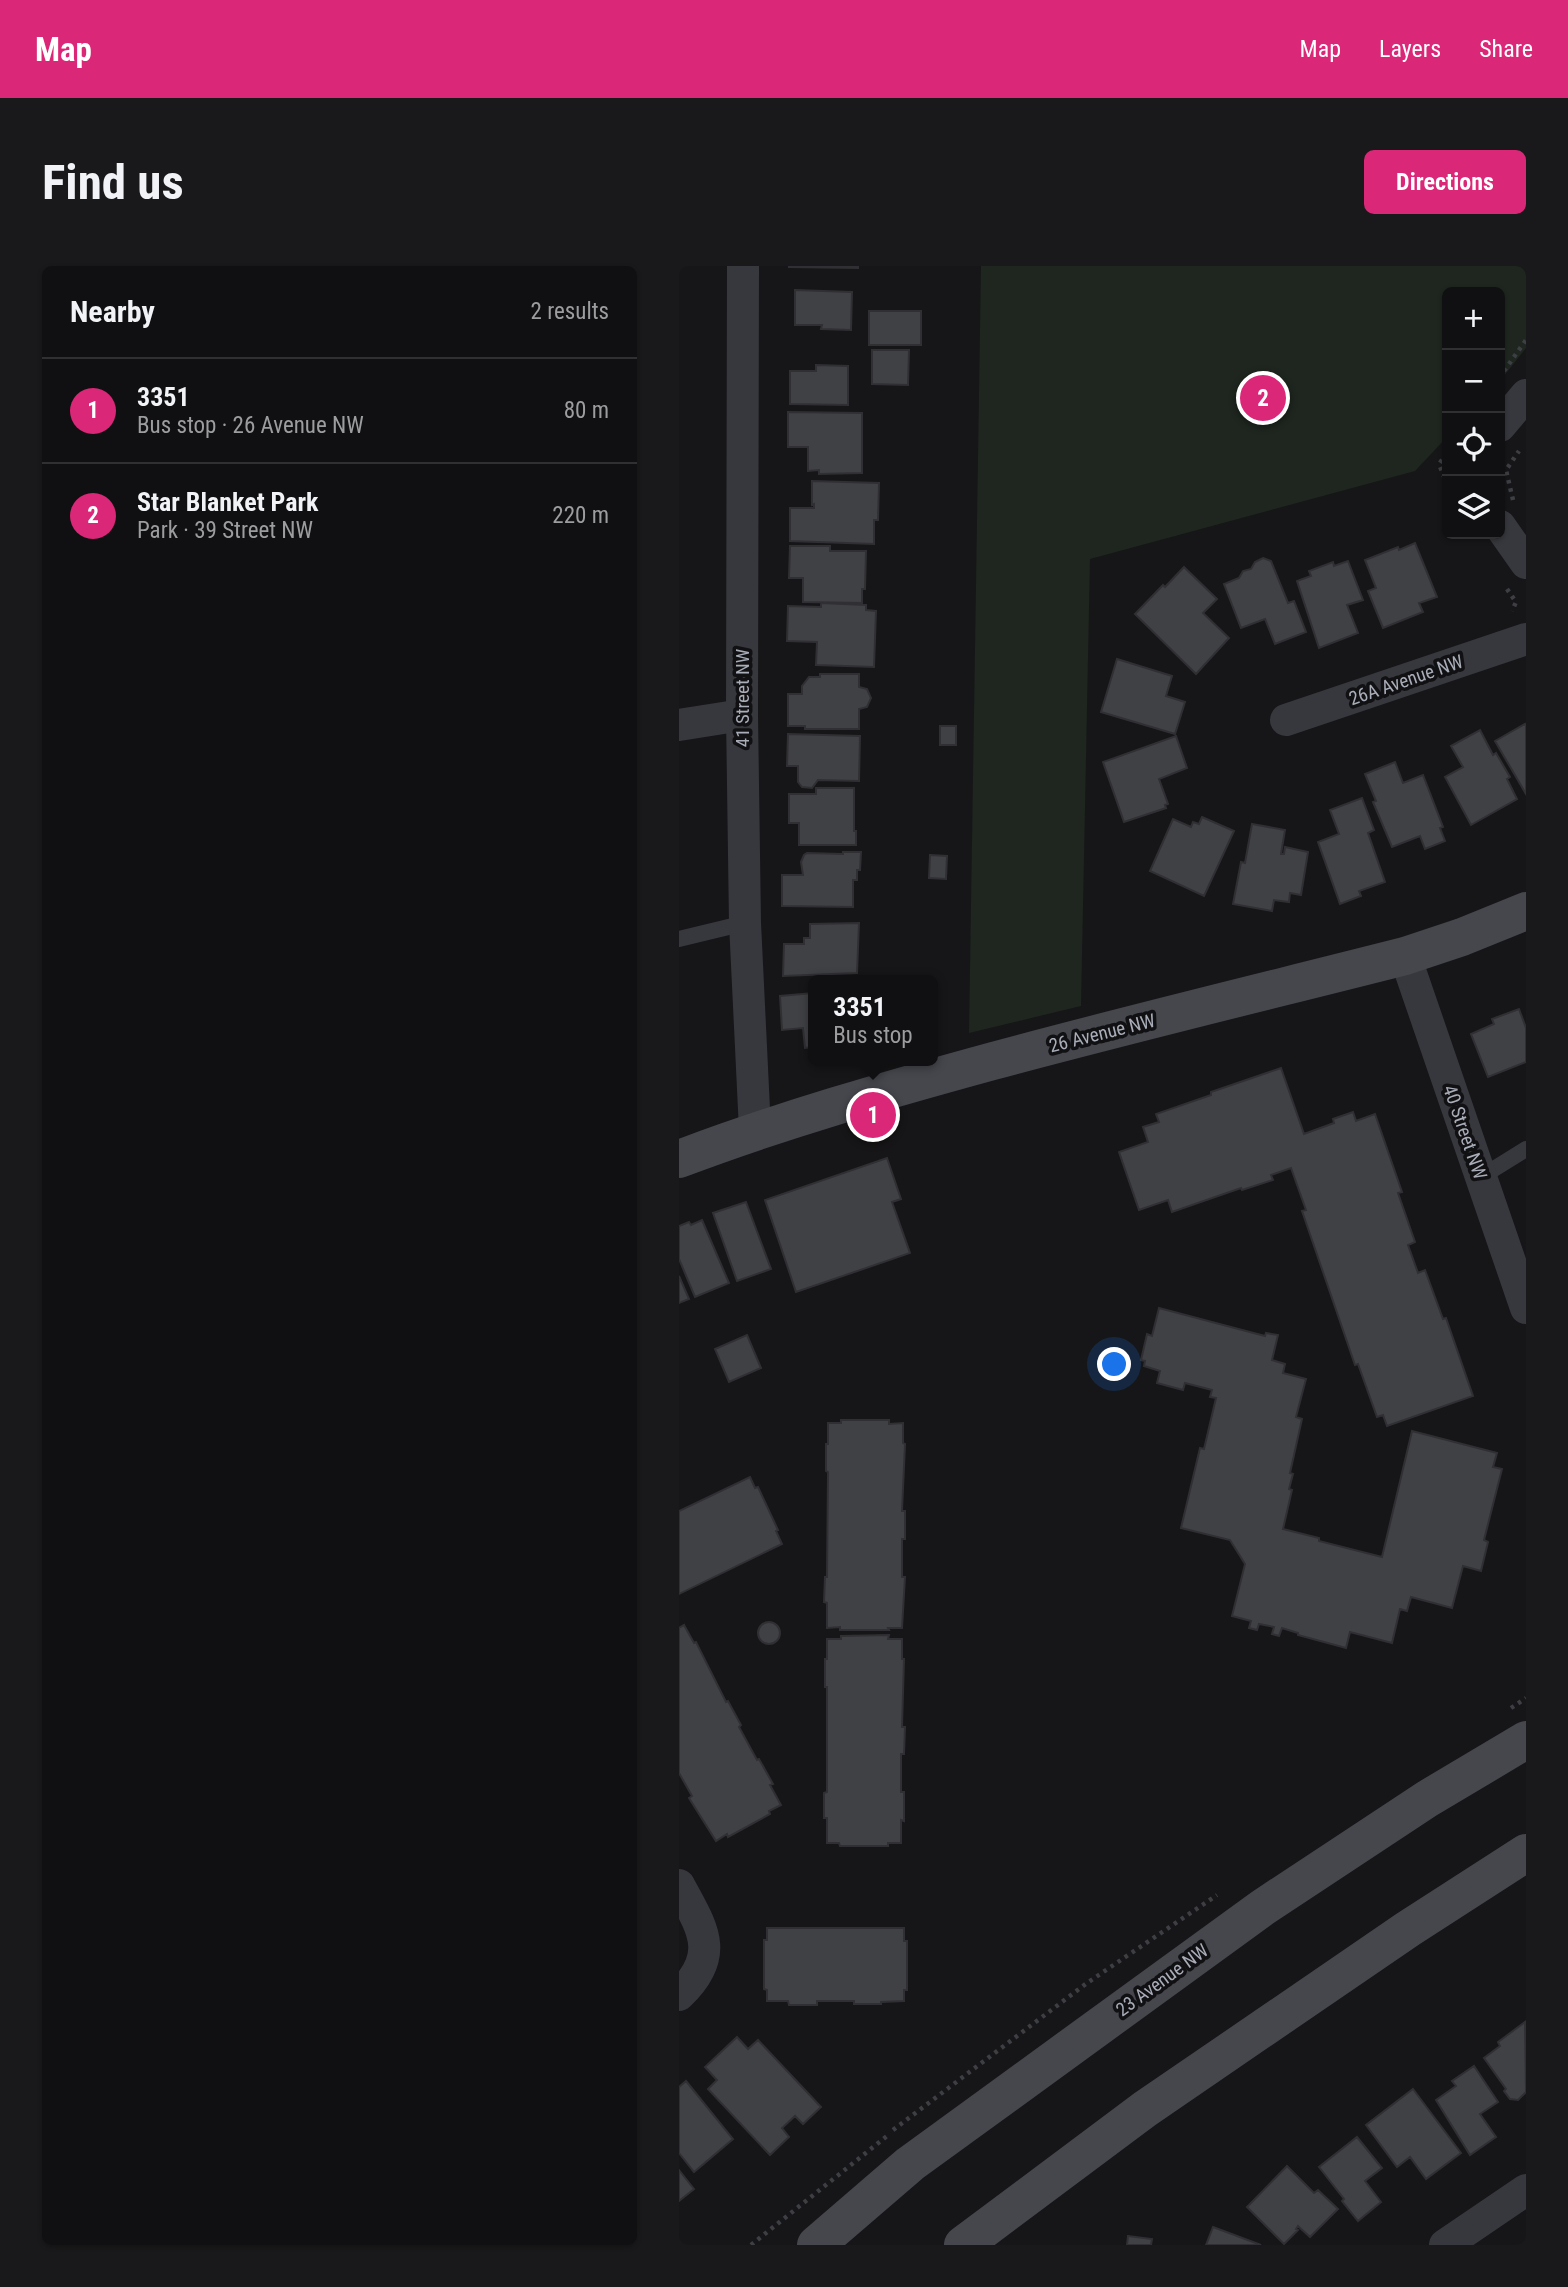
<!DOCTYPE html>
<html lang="en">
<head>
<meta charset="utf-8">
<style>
  body { margin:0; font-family:"Roboto Condensed",sans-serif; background:#19191b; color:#f1f3f6 }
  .controls { position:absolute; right:21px; top:21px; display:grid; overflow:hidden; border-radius:10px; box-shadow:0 2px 5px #0004 }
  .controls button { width:63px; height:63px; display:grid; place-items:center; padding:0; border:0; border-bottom:2px solid #303032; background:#101012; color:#f1f3f6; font:35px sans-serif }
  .you { position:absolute; left:436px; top:1099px; width:24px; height:24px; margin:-18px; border:5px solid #fff; border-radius:50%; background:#1a73e8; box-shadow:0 0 0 10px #1a73e833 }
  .badge { display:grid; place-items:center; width:46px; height:46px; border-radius:50%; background:#db2777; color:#fff; font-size:23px; font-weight:700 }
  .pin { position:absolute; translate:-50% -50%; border:4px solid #fff; box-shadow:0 2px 7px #0006 }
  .popup { position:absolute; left:129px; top:709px; width:130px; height:91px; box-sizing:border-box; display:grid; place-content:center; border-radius:10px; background:#101012; filter:drop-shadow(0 2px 5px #0005); font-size:23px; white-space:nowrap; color:#9c9d9f }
  .popup b { font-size:26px; color:#f1f3f6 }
  .popup::after { content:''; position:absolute; left:50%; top:100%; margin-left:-14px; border:14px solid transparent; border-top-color:#101012 }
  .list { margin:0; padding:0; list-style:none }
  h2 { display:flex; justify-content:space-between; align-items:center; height:91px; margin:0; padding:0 28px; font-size:30px }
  h2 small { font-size:23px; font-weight:400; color:#9c9d9f }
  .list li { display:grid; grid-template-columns:46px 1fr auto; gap:21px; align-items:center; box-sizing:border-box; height:105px; padding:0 28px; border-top:2px solid #303032 }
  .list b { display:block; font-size:26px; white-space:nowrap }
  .list p { margin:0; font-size:23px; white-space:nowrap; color:#9c9d9f }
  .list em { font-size:23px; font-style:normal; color:#9c9d9f }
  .icon { flex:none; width:38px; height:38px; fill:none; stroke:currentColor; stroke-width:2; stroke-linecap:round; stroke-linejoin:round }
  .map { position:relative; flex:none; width:847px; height:1979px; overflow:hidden; border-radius:10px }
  header { display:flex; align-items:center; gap:42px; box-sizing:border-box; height:98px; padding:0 35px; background:#db2777; color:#fff }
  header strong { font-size:33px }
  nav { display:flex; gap:38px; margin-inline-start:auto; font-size:24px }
  .intro { display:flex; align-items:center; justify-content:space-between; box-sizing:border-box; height:168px; padding:0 42px }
  h1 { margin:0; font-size:49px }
  .button { padding:18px 32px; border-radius:10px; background:#db2777; color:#fff; font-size:24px; font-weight:700 }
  main { display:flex; gap:42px; padding:0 42px }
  aside { flex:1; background:#101012; border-radius:10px; box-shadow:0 2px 5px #0004 }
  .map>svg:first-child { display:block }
  .green { fill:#1e261f }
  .building { fill:#404145; stroke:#303034; stroke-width:2 }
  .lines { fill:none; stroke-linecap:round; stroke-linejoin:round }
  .path { stroke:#3d3f44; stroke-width:4.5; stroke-dasharray:3.5 5; stroke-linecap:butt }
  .lane { stroke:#37383d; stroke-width:16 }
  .street { stroke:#37383d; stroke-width:32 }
  .secondary { stroke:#45474d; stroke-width:38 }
  .labels { text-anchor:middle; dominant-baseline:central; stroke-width:7; stroke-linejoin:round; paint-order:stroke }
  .street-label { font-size:19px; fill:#a8adb8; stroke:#111113 }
</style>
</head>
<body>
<header>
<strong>Map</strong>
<nav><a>Map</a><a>Layers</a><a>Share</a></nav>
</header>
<div class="intro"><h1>Find us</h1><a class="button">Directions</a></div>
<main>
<aside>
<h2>Nearby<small>2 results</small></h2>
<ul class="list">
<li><span class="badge">1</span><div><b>3351</b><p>Bus stop · 26 Avenue NW</p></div><em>80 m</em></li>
<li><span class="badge">2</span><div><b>Star Blanket Park</b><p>Park · 39 Street NW</p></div><em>220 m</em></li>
</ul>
</aside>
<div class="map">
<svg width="847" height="1979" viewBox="0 0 847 1979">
  <rect width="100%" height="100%" fill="#161618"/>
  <path class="green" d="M 302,0 L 847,0 L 847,82 L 821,115 L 821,26 L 768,26 L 768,171 L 736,205 L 411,293 L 402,740 L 290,767 Z"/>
  <path class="building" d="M 110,0 L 179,0 L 179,2 L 110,1 Z
    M 116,24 L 173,26 L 172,64 L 142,63 L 143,59 L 116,59 Z
    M 190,45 L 242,45 L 242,79 L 190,79 Z
    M 193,84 L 230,84 L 229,119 L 193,118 Z
    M 137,99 L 169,100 L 169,139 L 111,138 L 111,105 L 137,105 Z
    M 109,146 L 183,147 L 183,207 L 140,208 L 140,204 L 129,205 L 129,181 L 109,181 Z
    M 133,215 L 200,217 L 199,254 L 195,254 L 195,278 L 111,275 L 111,242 L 135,242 L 135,238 L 133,239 Z
    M 736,277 L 758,331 L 740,337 L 744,346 L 704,362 L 689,325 L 697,322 L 686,294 L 719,281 L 720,284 Z
    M 111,280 L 151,280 L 151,285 L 187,285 L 186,323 L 183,323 L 183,337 L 124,336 L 124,312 L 110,312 Z
    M 584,292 L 592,295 L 609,337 L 615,335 L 627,366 L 596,378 L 586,353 L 562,362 L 545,318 L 560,312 L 564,305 L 572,303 L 576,296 Z
    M 669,295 L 684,334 L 668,339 L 679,367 L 640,382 L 618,315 L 632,310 L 630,305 L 654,296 L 655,300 Z
    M 505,301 L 538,333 L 524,347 L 550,372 L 517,408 L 456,348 L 484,319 L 486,321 Z
    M 142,337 L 187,339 L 187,344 L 197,345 L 195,401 L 137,399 L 138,376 L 108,375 L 109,340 L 142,341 Z
    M 438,393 L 493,410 L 487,430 L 506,436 L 496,468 L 422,446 Z
    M 141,408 L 180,408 L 180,421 L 188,423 L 192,432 L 188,441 L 180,443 L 180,463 L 126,463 L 126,460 L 109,460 L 109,428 L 123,428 L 123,420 L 130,411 L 141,411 Z
    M 846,458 L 847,460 L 847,528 L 816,475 Z
    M 261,460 L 277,460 L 277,479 L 261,479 Z
    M 801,464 L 814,489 L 817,487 L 831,511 L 828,513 L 838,533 L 792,559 L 766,511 L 784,501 L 772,480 Z
    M 109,468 L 181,470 L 180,515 L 139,514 L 133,522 L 123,521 L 119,516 L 119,500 L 108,500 Z
    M 497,470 L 508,502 L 480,513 L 489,538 L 486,539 L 487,542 L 445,556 L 424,496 Z
    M 716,496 L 724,517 L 744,509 L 764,561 L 761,562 L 766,575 L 746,583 L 741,570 L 713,581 L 694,536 L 697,535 L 686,508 Z
    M 137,522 L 175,522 L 175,565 L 177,565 L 177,579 L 120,579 L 120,557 L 110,557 L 110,528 L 137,528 Z
    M 683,532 L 695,564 L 689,567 L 706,616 L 680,625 L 682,630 L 661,638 L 639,576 L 660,568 L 651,544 Z
    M 523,551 L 555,565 L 525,630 L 471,605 L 494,553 L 512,561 L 514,556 L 520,558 Z
    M 573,558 L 606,564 L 602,588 L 605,588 L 606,581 L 629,586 L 622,629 L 611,627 L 610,636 L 595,634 L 593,645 L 554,638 L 562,596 L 566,597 Z
    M 164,586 L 182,586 L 181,604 L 178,604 L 178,614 L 174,614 L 174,641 L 103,640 L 103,609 L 124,609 L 122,596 L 125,589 L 128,587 L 164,588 Z
    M 251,589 L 268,590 L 267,613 L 250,612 Z
    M 180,657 L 178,707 L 104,710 L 105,678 L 125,678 L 125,672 L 131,672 L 131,658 Z
    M 134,727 L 134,781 L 126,782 L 124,762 L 103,764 L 101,730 Z
    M 840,743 L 847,762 L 847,796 L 809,811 L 792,768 L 815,758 L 813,753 Z
    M 602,802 L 625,868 L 655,857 L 654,853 L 674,846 L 677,855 L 696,848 L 723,926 L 719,927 L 736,976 L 729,979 L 739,1007 L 746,1004 L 764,1053 L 767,1052 L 794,1130 L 708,1160 L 704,1149 L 698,1151 L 679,1098 L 676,1099 L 623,945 L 627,944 L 612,902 L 592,909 L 594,914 L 563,924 L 562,922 L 493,946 L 489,934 L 460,944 L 440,886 L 469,876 L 464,861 L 480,856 L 477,848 L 532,829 L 532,826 Z
    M 208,892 L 222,933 L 213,936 L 231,987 L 117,1026 L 86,934 Z
    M 67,936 L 92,1003 L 58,1015 L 34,947 Z
    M 23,954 L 50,1017 L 16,1031 L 0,993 L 0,960 L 10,956 L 12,959 Z
    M 0,1010 L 10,1033 L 0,1037 Z
    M 480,1042 L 586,1070 L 587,1067 L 599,1069 L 593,1094 L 606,1098 L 604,1107 L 627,1113 L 617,1151 L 623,1153 L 611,1207 L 614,1208 L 610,1223 L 613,1224 L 604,1263 L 640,1272 L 640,1275 L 703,1291 L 733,1165 L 818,1187 L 814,1201 L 823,1203 L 805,1274 L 809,1276 L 802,1305 L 784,1300 L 773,1342 L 732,1331 L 728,1345 L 721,1343 L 713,1377 L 671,1366 L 667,1382 L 619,1369 L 619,1367 L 603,1362 L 600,1370 L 593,1368 L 595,1361 L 580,1358 L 578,1364 L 570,1362 L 572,1355 L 553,1350 L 566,1298 L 551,1274 L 502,1262 L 521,1182 L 525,1183 L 537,1132 L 531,1131 L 533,1124 L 506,1117 L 504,1124 L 478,1117 L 481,1105 L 465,1100 L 466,1095 L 462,1094 L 468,1068 L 473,1070 Z
    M 68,1069 L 82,1102 L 50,1116 L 36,1083 Z
    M 162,1154 L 210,1154 L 210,1158 L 224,1157 L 224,1177 L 226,1178 L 223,1245 L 226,1245 L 226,1273 L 223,1273 L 223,1311 L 226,1311 L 223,1362 L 209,1362 L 210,1364 L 161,1364 L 161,1361 L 148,1362 L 148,1337 L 145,1336 L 146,1311 L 148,1311 L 149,1206 L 147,1205 L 147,1178 L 149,1178 L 149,1157 L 162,1157 Z
    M 71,1211 L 76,1222 L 79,1221 L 99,1264 L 97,1265 L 103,1278 L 0,1328 L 0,1245 Z
    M79 1367a11 11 0 1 1 22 0a11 11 0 1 1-22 0Z
    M 5,1359 L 15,1377 L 17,1376 L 47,1436 L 49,1435 L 62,1459 L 60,1461 L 78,1494 L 80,1493 L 94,1518 L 91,1519 L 102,1539 L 90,1545 L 91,1548 L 49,1571 L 48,1568 L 37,1575 L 10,1532 L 13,1530 L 0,1507 L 0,1362 Z
    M 210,1369 L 209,1373 L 223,1373 L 223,1393 L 225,1393 L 223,1461 L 226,1461 L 225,1488 L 222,1488 L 222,1526 L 225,1526 L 225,1555 L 222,1554 L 222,1577 L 209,1577 L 209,1580 L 161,1580 L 160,1577 L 148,1577 L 148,1552 L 145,1552 L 145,1527 L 148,1526 L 148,1421 L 146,1421 L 146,1393 L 148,1393 L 148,1373 L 162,1373 L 162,1370 Z
    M 88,1662 L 225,1662 L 225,1675 L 228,1675 L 228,1724 L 225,1724 L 225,1735 L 202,1736 L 202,1738 L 175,1738 L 175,1735 L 138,1735 L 138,1739 L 110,1739 L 109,1735 L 88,1735 L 88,1724 L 85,1723 L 85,1674 L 88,1674 Z
    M 846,1756 L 847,1826 L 839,1834 L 831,1833 L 825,1825 L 827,1823 L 805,1792 L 821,1780 L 819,1776 Z
    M 58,1771 L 69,1783 L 79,1774 L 142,1841 L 124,1858 L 116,1850 L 103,1862 L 110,1871 L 91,1889 L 29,1823 L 38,1814 L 26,1801 Z
    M 795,1800 L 819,1836 L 801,1848 L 817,1871 L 791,1889 L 757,1834 L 777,1820 L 773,1815 Z
    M 7,1815 L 54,1873 L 15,1906 L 0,1887 L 0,1821 Z
    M 734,1823 L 782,1887 L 747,1913 L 731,1891 L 718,1901 L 687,1859 Z
    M 678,1871 L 703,1902 L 686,1915 L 702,1936 L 679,1955 L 663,1935 L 665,1933 L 640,1901 Z
    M 608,1900 L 635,1927 L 639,1924 L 659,1943 L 631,1971 L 619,1960 L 617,1963 L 619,1964 L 605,1978 L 568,1941 Z
    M 0,1904 L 15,1923 L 0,1935 Z
    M 534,1961 L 582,1979 L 527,1979 Z
    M 449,1970 L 473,1973 L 472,1979 L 448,1979 Z"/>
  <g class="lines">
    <path class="path" d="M 825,105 L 847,74
      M 768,187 L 760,198 L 768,218
      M 834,234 L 827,204 L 840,185
      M 828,323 L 837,336 L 833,345
      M 832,1442 L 847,1432
      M 214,1864 L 408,1717 L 538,1629
      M 72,1979 L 208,1870"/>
    <path class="lane" d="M 0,673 L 66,657
      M 802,911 L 847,883"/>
    <path class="street" d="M 64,0 L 63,449 L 66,657 L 76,864
      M 821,160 L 847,129
      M 821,260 L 847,297
      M 607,454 L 847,373
      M 0,459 L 63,449
      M 726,690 L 847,1042
      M 0,1619 C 23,1662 43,1688 0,1729
      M 766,1979 L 847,1924"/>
    <path class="secondary" d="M 0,893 C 103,854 208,824 314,795 C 451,758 588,725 726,690 L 783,671 L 847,645
      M 137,1979 L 231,1898 L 583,1642 L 748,1533 L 847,1474
      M 284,1979 L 466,1843 L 729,1663 L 847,1587"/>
  </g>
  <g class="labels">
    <g class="street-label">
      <text transform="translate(727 414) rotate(-19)">26A Avenue NW</text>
      <text transform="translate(63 432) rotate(-90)">41 Street NW</text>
      <text transform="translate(423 767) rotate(-14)">26 Avenue NW</text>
      <text transform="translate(786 866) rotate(71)">40 Street NW</text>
      <text transform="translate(483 1714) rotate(-36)">23 Avenue NW</text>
    </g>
  </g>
</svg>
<div class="controls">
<button>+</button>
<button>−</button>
<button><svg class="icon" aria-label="locate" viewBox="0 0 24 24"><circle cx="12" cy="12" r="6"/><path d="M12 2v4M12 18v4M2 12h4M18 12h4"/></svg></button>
<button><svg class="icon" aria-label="layers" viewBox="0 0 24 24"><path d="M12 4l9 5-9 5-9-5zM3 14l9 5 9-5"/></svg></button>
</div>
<div class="you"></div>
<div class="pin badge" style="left:194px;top:849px">1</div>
<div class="popup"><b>3351</b>Bus stop</div>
<div class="pin badge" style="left:584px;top:132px">2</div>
</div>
</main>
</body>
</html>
